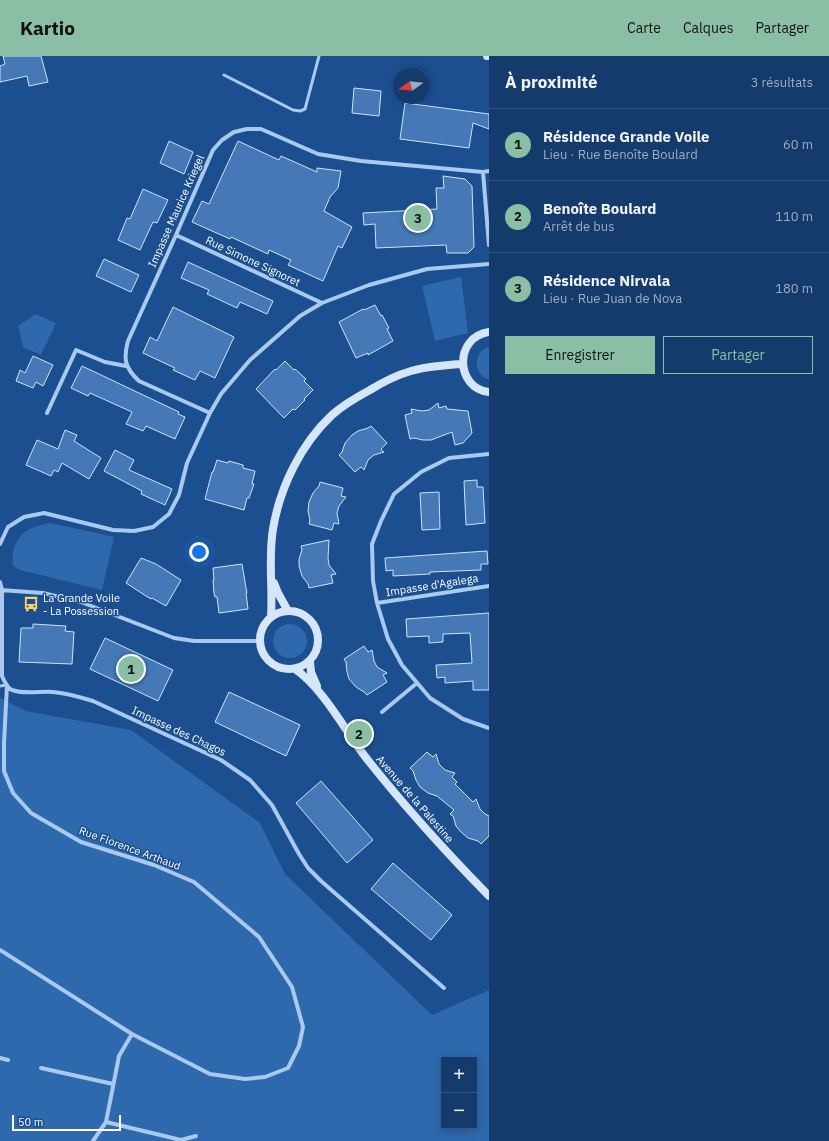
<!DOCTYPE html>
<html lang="fr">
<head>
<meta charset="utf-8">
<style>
  body { margin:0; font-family:"IBM Plex Sans",sans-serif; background:#1d4271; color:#f1f3f6 }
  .controls { position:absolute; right:12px; bottom:12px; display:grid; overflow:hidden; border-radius:0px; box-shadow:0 2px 10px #0003 }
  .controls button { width:36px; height:36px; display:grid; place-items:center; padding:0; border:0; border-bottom:1px solid #33557e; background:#143b6b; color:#f1f3f6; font:20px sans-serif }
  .compass { position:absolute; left:393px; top:12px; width:36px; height:36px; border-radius:50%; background:#143b6b; box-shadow:0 2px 10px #0003; rotate:255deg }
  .scale { position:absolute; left:12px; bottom:10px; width:109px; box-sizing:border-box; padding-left:4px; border:2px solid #fff; border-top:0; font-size:11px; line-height:14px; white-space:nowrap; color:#fff; -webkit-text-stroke:3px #1b4f8f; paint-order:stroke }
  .you { position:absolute; left:199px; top:496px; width:14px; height:14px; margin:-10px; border:3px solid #fff; border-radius:50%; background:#1a73e8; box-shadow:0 0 0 6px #1a73e833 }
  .badge { display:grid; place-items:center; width:26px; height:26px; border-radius:50%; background:#8abfa5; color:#111; font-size:13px; font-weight:700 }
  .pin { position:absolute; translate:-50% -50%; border:2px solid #fff; box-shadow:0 1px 4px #0006 }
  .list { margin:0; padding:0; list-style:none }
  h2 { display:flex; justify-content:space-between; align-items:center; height:52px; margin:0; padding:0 16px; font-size:17px }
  h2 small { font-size:13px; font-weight:400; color:#9dadc1 }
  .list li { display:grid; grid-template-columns:26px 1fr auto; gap:12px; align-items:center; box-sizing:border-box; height:72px; padding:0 16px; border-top:1px solid #33557e }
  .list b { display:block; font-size:15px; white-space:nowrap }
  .list p { margin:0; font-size:13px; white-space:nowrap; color:#9dadc1 }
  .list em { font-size:13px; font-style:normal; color:#9dadc1 }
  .actions { display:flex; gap:8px; padding:12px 16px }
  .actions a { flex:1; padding:9px 0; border:1px solid #8abfa5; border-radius:0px; text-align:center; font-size:14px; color:#8abfa5 }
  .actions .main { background:#8abfa5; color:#111 }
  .map { position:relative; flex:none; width:489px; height:1085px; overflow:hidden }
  header { display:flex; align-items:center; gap:24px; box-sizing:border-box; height:56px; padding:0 20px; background:#8abfa5; color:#111 }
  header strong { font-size:19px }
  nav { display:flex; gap:22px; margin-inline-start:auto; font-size:14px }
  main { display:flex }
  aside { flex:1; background:#143b6b }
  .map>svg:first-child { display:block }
  .green { fill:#2e69ad; fill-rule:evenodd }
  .building { fill:#4478b7; stroke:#cfe3fa }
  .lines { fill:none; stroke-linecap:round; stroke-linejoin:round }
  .lane { stroke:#a9c9ee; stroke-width:3 }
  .street { stroke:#a9c9ee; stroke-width:4 }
  .secondary { stroke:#d6e6fa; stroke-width:8 }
  .labels { text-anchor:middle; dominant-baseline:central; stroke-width:3; stroke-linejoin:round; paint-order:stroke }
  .street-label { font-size:11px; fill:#fff; stroke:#1b4f8f }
  .poi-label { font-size:11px; fill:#fff; stroke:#1b4f8f; text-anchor:start }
</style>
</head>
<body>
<header>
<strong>Kartio</strong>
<nav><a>Carte</a><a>Calques</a><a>Partager</a></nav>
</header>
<main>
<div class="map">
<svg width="489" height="1085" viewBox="0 0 489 1085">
  <rect width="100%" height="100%" fill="#1b4f8f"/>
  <path class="green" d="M 461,221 L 468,277 L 435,285 L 422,230 Z
    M 36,258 L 56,267 L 41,299 L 23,291 L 18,270 Z
    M 489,291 L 489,324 C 473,318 472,296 489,291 Z
    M 50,467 L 114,481 L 102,534 L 20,514 L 13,510 C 11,496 15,482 28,474 C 34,470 43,469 50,467 Z
    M273 585a17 17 0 1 1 34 0a17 17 0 1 1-34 0Z
    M 0,642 L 26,655 L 131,674 L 260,767 L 285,818 L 432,959 L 489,934 L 489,1085 L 0,1085 ZM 444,1004 L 474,1004 L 474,1070 L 444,1070 Z"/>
  <path class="building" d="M 3,0 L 41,0 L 48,26 L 29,30 L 27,20 L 0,26 L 0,10 L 5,8 Z
    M 354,32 L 381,35 L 379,60 L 352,57 Z
    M 405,47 L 489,58 L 489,73 L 473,67 L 469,92 L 400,83 Z
    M 169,85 L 193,96 L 184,118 L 160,107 Z
    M 238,85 L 279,104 L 281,100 L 317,116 L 317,112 L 341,115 L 338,132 L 330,141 L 324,155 L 352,171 L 342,192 L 338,190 L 323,225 L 288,209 L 291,204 L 269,194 L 268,198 L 231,181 L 230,183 L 192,166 L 202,145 L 209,148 Z
    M 443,120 L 465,123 L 472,130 L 474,191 L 468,197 L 447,197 L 446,189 L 376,192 L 375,168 L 364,169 L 363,157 L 437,153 L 436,132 L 444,132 Z
    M 143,133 L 168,144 L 157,167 L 153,166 L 140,194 L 118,184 L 127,162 L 130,163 Z
    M 104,203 L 139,219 L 131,236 L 96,220 Z
    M 188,206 L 273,245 L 267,258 L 240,246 L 237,252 L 207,238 L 209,234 L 181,222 Z
    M 375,249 L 381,260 L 382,259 L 389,272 L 387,273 L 393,285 L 368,299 L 368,297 L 356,302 L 339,266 L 363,253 L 364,254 Z
    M 173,251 L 234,281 L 215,322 L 200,315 L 195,324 L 173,314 L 175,312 L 143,297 L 150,281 L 157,285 Z
    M 33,300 L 53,309 L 43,330 L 36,326 L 33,332 L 16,325 L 20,314 L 25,317 Z
    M 285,305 L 294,314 L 295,313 L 306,323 L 304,325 L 313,334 L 304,343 L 305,344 L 295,354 L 293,353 L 284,362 L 256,333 L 275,313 L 276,314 Z
    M 82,310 L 179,356 L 178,358 L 185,361 L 175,383 L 146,370 L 143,375 L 126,368 L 132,356 L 90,337 L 88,340 L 71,332 Z
    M 438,347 L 439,352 L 446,350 L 447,353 L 468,355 L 472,377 L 463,387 L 455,389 L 452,376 L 431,384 L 423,384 L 414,382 L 410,383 L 405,359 L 412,357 L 411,353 L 422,355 L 429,354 Z
    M 371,370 L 387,387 L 381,393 L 384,396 L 374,399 L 368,404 L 364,414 L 361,411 L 355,416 L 339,399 L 342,396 L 345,387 L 352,379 L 358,375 L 368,372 Z
    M 65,374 L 77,379 L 74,385 L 101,402 L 89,423 L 62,407 L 58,416 L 54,414 L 51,420 L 26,409 L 37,384 L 58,393 Z
    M 115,394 L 134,404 L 129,414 L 172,433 L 165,449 L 141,438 L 142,435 L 104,415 Z
    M 217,404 L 228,407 L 229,405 L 243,409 L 243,412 L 255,415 L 252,428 L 254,428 L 249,442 L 247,442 L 244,454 L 205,443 L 212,416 L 213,416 Z
    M 477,424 L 477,431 L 483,431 L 485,467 L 466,469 L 464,425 Z
    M 320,426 L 343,432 L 341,440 L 346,441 L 339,450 L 337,457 L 339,468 L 334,467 L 332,474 L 309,468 L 310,464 L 308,455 L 309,446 L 313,437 L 319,430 Z
    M 439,436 L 440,473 L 422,474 L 420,437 Z
    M 329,484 L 328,502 L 329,509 L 336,518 L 331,519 L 333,527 L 309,532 L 308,528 L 302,520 L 299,510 L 299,503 L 302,494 L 301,490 Z
    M 487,495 L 488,508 L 481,508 L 481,514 L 430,516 L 430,518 L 393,520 L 393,514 L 386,515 L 385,502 Z
    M 141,502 L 156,508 L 181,524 L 166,550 L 152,542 L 151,543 L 146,540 L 126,527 Z
    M 242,508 L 246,532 L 247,537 L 246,537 L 248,553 L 219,557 L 217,541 L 215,541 L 214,537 L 213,524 L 214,524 L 213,512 Z
    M 489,557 L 489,634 L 473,634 L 473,625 L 445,627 L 445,621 L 437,622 L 436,609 L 472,607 L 470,577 L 443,578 L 443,586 L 429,587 L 429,580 L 407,581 L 406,563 Z
    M 33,568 L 66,570 L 65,575 L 74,576 L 72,608 L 19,606 L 21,572 L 33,572 Z
    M 105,582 L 173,614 L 158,645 L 90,613 Z
    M 364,590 L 368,596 L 372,594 L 374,605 L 377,611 L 387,617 L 383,619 L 387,626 L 367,639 L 364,636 L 356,631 L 349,623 L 347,616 L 346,606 L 344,603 Z
    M 229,636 L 300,669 L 286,700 L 215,666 Z
    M 427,696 L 433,701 L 436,698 L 439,708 L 445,714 L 455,717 L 452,721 L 457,726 L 455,728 L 473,746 L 476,743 L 480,753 L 485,758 L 489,760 L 489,780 L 481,788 L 478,785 L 468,782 L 460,775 L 456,770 L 453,760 L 450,758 L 454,754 L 437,740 L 428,737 L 420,731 L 416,724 L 413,715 L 410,712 Z
    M 321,725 L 373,784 L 347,807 L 296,747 Z
    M 393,807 L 452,859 L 431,884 L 371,833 Z"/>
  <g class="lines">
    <path class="lane" d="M 224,19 L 293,54 L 300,55 L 305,53 L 319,0
      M 0,630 L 7,629"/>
    <path class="street" d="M 483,116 L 489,189
      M 176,179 L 322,247
      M 47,357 L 76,294 L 105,306 L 126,310
      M 210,357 L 139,325 C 125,312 123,303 128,285 L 176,179 L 213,94 L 222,84 L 234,76 L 247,73 L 261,73 L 318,98 L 361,105 L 483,116 L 489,115
      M 489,398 L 449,402 L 421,416 L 394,438 L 381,465 L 372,488 L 373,525 L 377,547 L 388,583 L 402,609 L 430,642 L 463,663 L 489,672
      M 0,488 L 8,471 L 24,461 L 44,457 L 113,474 L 134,475 L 153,471 L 169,458 L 179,439 L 187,407 L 210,357 L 221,338 L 250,304 L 300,260 L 322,247 L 369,229 L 427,213 L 489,208
      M 0,526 L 2,534 L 2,620 C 4,625 6,629 10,633 C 20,639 41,635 53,636 C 67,637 80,641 93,645 L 221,704 L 250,724 L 272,749 L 299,798 L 308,812 L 321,825 L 444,932
      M 0,534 L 43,537 L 81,546 L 174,582 L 194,585 L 260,585
      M 377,547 L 489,530
      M 382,656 L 417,627
      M 0,894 L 132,978 L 210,1018 L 245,1023 L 265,1021 L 288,1012 L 299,990 L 303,971 L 292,931 L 259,881 L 194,826 L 154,809 L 81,786 L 31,757 L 13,737 L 4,715 L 4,687 L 7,629
      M 0,1002 L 8,1004
      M 41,1012 L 113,1028
      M 106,1066 L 181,1084 L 196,1080
      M 93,1085 L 106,1066 L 119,1000 L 132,978"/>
    <path class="secondary" d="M 487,0 L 489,0
      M 489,276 C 454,281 455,332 489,336
      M 274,527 L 278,537 L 288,555
      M260 584a29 29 0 1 1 58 0a29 29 0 1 1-58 0Z
      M 271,561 C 273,532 268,502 273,473 C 280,431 301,388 332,359 C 343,349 357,341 370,334 C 383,326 397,319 411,315 C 428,310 445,309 462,308
      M 310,606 L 311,616 L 317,630
      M 295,613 C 324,633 345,675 367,703 C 405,751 446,796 489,840"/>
  </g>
  <defs>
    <symbol id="bus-bare" viewBox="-9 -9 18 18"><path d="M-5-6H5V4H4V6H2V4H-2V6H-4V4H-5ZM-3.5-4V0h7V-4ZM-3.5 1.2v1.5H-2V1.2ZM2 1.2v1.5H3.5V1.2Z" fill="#ffd166" stroke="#1b4f8f" stroke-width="2.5" paint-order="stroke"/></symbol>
  </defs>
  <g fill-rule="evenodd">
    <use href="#bus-bare" x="20" y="537" width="22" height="22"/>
  </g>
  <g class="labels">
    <g class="street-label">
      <text transform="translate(176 155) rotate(-66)">Impasse Maurice Kriegel</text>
      <text transform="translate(253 205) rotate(25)">Rue Simone Signoret</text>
      <text transform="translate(432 529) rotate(-9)">Impasse d'Agalega</text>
      <text transform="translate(179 675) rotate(25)">Impasse des Chagos</text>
      <text transform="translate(415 743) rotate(49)">Avenue de la Palestine</text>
      <text transform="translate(130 792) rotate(20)">Rue Florence Arthaud</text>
    </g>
    <g class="poi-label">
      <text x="43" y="542">La Grande Voile<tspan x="43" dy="13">- La Possession</tspan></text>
    </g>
  </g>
</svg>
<div class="controls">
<button>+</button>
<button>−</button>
</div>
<svg class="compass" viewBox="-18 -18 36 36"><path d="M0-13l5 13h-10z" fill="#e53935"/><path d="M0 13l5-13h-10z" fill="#9dadc1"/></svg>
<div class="scale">50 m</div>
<div class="you"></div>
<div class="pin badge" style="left:131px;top:613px">1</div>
<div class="pin badge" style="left:359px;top:678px">2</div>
<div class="pin badge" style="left:418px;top:162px">3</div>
</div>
<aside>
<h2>À proximité<small>3 résultats</small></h2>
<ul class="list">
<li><span class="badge">1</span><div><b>Résidence Grande Voile</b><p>Lieu · Rue Benoîte Boulard</p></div><em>60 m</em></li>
<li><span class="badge">2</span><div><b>Benoîte Boulard</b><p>Arrêt de bus</p></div><em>110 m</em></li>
<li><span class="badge">3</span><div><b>Résidence Nirvala</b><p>Lieu · Rue Juan de Nova</p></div><em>180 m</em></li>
</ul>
<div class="actions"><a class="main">Enregistrer</a><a>Partager</a></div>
</aside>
</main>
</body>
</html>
